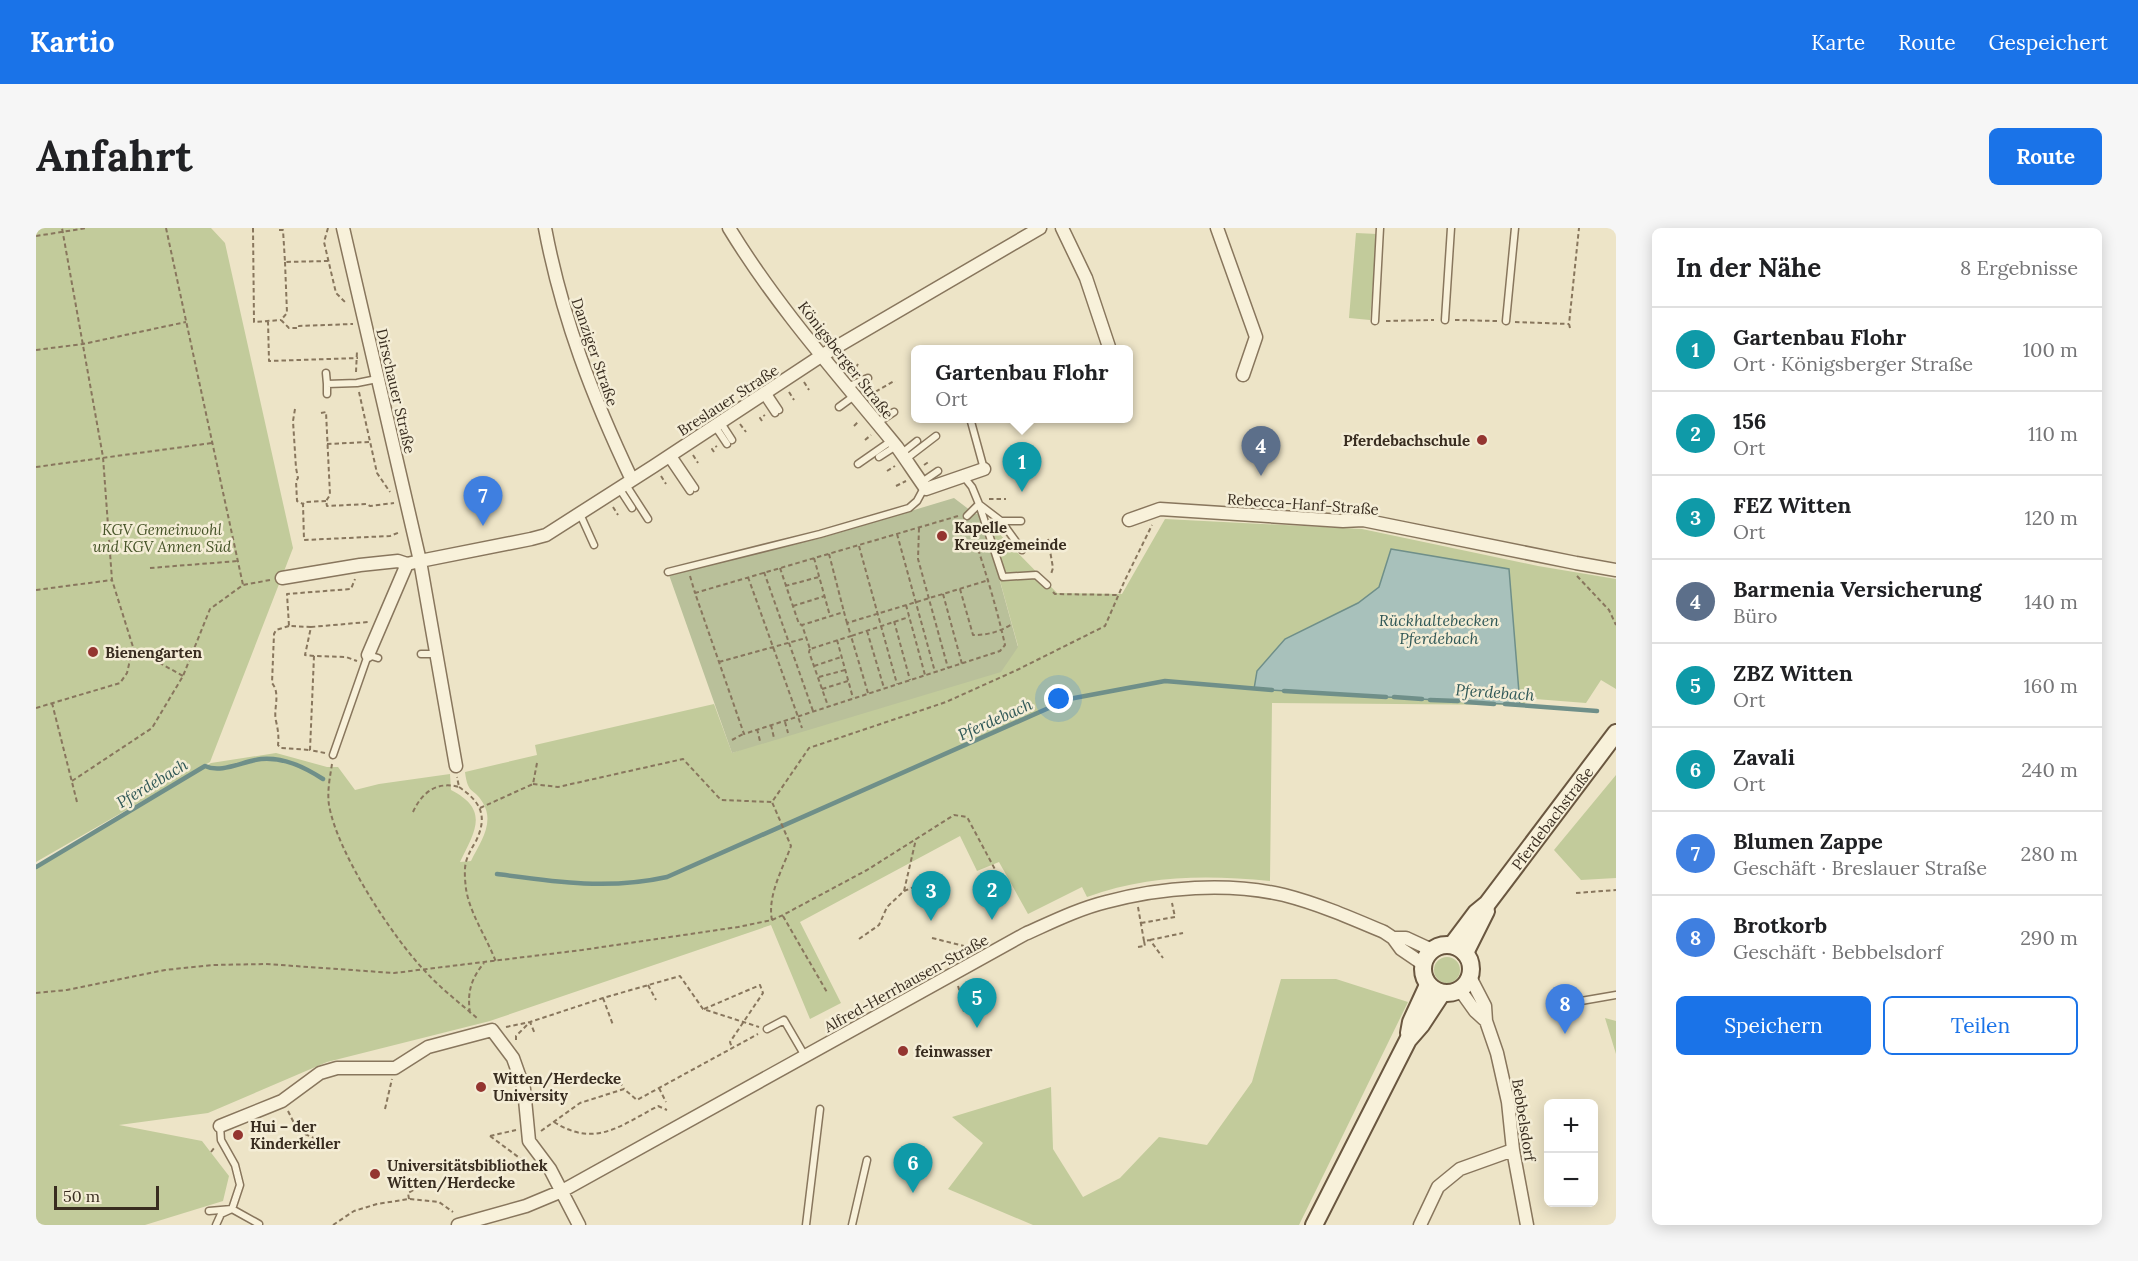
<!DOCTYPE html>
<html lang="de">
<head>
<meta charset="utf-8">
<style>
  body { margin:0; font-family:Lora,serif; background:#f6f6f6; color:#202124 }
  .controls { position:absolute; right:18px; bottom:18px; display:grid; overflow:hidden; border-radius:9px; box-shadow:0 3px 15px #0003 }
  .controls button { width:54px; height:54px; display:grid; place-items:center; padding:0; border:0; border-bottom:2px solid #e0e0e0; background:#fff; color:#202124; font:30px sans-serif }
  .scale { position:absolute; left:18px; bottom:15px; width:105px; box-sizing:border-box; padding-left:6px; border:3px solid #392d20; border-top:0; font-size:16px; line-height:21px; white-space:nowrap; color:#392d20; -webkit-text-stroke:4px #f4edd6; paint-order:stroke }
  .you { position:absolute; left:1023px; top:471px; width:21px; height:21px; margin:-15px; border:4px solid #fff; border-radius:50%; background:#1a73e8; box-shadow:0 0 0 9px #1a73e833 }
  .badge { display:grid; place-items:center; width:39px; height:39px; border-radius:50%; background:#1a73e8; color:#fff; font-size:20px; font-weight:700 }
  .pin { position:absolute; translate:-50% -50px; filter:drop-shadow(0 2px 3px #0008) }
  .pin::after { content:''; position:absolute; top:32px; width:21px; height:18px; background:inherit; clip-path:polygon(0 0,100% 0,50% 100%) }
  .popup { position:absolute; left:875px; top:117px; width:222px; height:78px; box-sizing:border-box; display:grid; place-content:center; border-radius:9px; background:#fff; filter:drop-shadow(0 2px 4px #0005); font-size:20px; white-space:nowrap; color:#757577 }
  .popup b { font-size:22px; color:#202124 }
  .popup::after { content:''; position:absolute; left:50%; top:100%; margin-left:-12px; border:12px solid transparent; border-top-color:#fff }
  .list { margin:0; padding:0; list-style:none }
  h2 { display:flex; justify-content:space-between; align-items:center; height:78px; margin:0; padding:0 24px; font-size:26px }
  h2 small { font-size:20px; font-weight:400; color:#757577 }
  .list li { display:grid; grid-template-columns:39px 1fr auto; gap:18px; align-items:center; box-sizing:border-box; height:84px; padding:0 24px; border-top:2px solid #e0e0e0 }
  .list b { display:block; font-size:22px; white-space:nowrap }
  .list p { margin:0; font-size:20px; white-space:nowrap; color:#757577 }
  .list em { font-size:20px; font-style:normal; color:#757577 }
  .actions { display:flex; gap:12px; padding:18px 24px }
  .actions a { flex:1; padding:14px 0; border:2px solid #1a73e8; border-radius:9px; text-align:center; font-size:21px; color:#1a73e8 }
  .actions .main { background:#1a73e8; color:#fff }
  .map { position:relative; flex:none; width:1580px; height:997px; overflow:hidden; border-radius:9px }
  header { display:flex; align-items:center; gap:36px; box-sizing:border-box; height:84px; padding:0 30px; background:#1a73e8; color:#fff }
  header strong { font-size:28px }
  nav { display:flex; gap:33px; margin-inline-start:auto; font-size:21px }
  .intro { display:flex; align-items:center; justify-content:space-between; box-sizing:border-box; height:144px; padding:0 36px }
  h1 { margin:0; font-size:42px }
  .button { padding:15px 27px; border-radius:9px; background:#1a73e8; color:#fff; font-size:21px; font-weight:700 }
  main { display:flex; gap:36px; padding:0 36px }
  aside { flex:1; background:#fff; border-radius:9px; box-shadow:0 3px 15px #0003 }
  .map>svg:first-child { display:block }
  .green { fill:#c2cb9b }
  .cemetery { fill:#b9c09a }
  .water { fill:#a8c1bb; stroke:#6f8f89; stroke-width:1.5 }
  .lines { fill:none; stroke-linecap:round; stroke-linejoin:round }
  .stream { stroke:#6f8f89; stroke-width:4.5 }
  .lane-casing { stroke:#88765d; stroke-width:9 }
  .street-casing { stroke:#88765d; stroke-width:15 }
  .secondary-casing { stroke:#6a5740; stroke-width:20 }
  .path { stroke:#88765d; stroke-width:2; stroke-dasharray:4.5 3; stroke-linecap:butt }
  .lane { stroke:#f8f1da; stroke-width:6 }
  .street { stroke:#f8f1da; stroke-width:12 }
  .secondary { stroke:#f8f1da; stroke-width:16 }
  .poi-dot { fill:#943530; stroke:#f4edd6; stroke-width:2 }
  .labels { text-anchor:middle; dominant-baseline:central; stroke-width:5; stroke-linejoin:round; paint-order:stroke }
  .street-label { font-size:15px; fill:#392d20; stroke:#f4edd6 }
  .poi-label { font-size:15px; font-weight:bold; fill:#392d20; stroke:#f4edd6; text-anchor:start }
  .park-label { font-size:15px; font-style:italic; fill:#465428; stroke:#f4edd6 }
  .water-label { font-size:16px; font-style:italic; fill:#305857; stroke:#f4edd6 }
</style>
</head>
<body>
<header>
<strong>Kartio</strong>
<nav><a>Karte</a><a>Route</a><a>Gespeichert</a></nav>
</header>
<div class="intro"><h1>Anfahrt</h1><a class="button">Route</a></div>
<main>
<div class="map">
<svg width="1580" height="997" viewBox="0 0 1580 997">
  <rect width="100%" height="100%" fill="#ede4c7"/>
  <path class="green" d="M 0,0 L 175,0 L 189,15 L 257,320 L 174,534 L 0,634 Z
    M 1320,5 L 1341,6 L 1334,92 L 1313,90 Z
    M 946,288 L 1021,365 L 1086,366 L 1129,291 L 1326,301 L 1502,338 L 1580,351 L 1580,461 L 1565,452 L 1550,475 L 1499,471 L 1484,477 L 1236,475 L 1234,653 C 1170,647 1112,647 1051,669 L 1046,659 L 992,686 L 963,634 L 941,643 L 924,608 L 764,694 L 805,775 L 774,791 L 735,697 L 454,793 L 291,834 L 172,885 L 83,897 L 166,913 L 193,948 L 187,973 L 109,997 L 0,997 L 0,640 L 175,535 L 240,525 L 291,539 L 302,539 L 319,562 L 343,556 L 414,546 L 415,562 C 454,582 439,603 424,634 L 435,633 C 444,615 459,595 447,575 C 438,559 432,568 429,544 L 501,527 L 499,517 L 678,476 L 696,525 L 982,418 Z
    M 1580,547 L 1580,650 L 1545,652 L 1518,622 Z
    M1398 742a13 13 0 1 1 26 0a13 13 0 1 1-26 0Z
    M 1245,751 L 1300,751 L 1372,774 L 1263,997 L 997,997 L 912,961 L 947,915 L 916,889 L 1015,859 L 1017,921 L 1047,969 L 1084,950 L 1123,909 L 1171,917 L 1216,854 Z
    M 1569,790 L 1580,793 L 1580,826 Z"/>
  <path class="cemetery" d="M 918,270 L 939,286 L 944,285 L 946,288 L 982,419 L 965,444 L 696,525 L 633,347 L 785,310 Z"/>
  <path class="water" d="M 1355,321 L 1473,341 L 1484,477 L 1218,461 L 1221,443 L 1249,411 L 1322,375 L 1343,359 Z"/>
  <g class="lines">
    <path class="stream" d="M 1248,463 L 1350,469
      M 1358,469 L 1386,471
      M 1394,472 L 1422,473
      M 1430,474 L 1458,476
      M 1469,476 L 1561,483
      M 0,639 L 169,538 C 185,546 207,533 225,531 C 248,529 268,539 287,551
      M 461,646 C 519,654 573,662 631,649 L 1033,471 L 1129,453 L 1236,462"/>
    <defs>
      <path id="lane" d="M 1409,92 L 1415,0
        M 1339,93 L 1344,0
        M 1470,93 L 1479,0
        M 290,145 L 291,156
        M 811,159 L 832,150
        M 731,164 L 743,182
        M 291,166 L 291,156 L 321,155 L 341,151
        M 727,167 L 739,185
        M 803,179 L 818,168
        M 934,190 L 948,241
        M 685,195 L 696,212
        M 841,195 L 858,184
        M 679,198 L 691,216
        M 866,225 L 881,213
        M 636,226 L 659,260
        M 631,229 L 654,263
        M 843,229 L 860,218
        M 870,231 L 900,208
        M 822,236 L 855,213
        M 928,249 L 936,259 L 943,276 L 931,288
        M 886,254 L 902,243
        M 590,257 L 612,291
        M 583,260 L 596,280
        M 943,276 L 967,349 L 1000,347 L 1011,357
        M 944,277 L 965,293 L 985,293
        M 544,286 L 558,317
        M 965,293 L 986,322
        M 632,344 L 784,306 L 873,280 L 881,273 L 888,260
        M 385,426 L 400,426
        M 297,527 L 332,427 L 342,430
        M 1545,773 L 1580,767
        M 731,801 L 748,792 L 769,828
        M 173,983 L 196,981 L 223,996
        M 180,997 L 185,986 L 196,981 L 204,957 L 199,937 L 185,912 L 184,898
        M 770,997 L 784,881
        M 816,997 L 831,932"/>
      <path id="street" d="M 509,0 C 526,90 557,170 596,252
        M 693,0 C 741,79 803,148 861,219 C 871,233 880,247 890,261 L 948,241
        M 1026,0 L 1050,50 L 1074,122
        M 1181,0 L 1220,109 L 1207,147
        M 1093,292 L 1124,281 L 1307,293 L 1327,292 L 1540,335 L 1580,342
        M 246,350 L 324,337 L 362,333 L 371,336 L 384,333 L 307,0
        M 332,427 L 371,336
        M 420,538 L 384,333 L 495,311 L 510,307 L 618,238 L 785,128 L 1004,0
        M 1357,710 L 1370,710 L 1396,722
        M 1434,749 L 1449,778 L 1450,793 L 1461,825 L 1472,874 L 1477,922 L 1491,997
        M 1424,762 L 1439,783 L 1450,793
        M 184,898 L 246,873 L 284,845 L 301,840 L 359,840 L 392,819 L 456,802 L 477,830 L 488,861 L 493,913 L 514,941 L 543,997
        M 422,997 L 490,978 L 526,963 L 989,706 C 1016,694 1042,681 1070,674 C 1126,659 1192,654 1248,667 C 1283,676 1315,690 1348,704 L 1357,710 L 1365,721 L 1387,736
        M 1384,997 L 1402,959 L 1424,941 L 1477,922"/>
      <g id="secondary">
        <circle cx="1411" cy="741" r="24"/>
        <path id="s1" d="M 1416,717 L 1440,685 L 1451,676 L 1580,505"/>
        <path d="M 1429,725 L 1450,683"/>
        <path d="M 1373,805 L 1375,794 L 1392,757"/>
        <path d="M 1278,997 L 1372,812 L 1385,797 L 1406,765"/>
      </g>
    </defs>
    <use href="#lane" class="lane-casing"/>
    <use href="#street" class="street-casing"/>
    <use href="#secondary" class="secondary-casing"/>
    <path class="path" d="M 130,0 L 207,357
      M 217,0 L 218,94 L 245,92
      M 292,0 L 288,14 L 300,65 L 310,75
      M 243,2 L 247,2 L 249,34 L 292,33
      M 0,8 L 51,0
      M 249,34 L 251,85 L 245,92 L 253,100 L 263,100 L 263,98 L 317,96
      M 1419,92 L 1461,93
      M 232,93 L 233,133 L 322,130
      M 1350,93 L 1398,92
      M 1479,94 L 1533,96
      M 1534,100 L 1533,96 L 1543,0
      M 0,122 L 47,116 L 150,94
      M 320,144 L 321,123
      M 816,146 L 822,136
      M 768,154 L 773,162
      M 323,164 L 341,245 L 354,264
      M 753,164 L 758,172
      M 836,170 L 839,164 L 858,153 L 859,154
      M 842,174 L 848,173
      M 259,181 L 257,193 L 260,240 L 262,250 L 260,253 L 261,273 L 267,276
      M 285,185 L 290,184 L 294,267 L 290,273 L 291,278 L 331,276 L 334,278 L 358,275
      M 726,193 L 724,190 L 729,187
      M 704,196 L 710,204
      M 818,198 L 823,193
      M 829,212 L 835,207
      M 291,216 L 333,214
      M 678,224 L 676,221 L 681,218
      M 657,227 L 662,235
      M 888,237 L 894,233
      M 0,239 L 176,215
      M 851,243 L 859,238
      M 625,248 L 630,256
      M 860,258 L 870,253
      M 953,271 L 970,271
      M 290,273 L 269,274 L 267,276 L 268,312 L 354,308 L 364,304
      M 577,279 L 582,287
      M 922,288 L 659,365 L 708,506 L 964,423 L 969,417 C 960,376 947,336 934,296
      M 883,300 L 882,331 L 912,440
      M 929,302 L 936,307
      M 925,303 L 924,298 L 927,297
      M 861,306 L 899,444
      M 1012,311 L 1017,340 L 1015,346
      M 823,318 L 861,456
      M 793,326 L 808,384
      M 778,330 L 794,388
      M 114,340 L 202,333
      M 744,340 L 763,396 L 766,397
      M 728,344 L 777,483
      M 654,348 L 659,365
      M 1541,348 L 1573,382 L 1580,397
      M 712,349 L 766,500
      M 749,358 L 783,349
      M 924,361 L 937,407 C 952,407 963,404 976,396
      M 0,362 L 76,352
      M 1017,364 L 1019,366 L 1082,367
      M 907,366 L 926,436
      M 870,377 L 889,447
      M 757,378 L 789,368
      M 858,393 L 874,452
      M 811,395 L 808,384 L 766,397 L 774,421 L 815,408 L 811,395 L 953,352
      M 253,398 L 240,402 L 238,406 L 236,455 C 245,466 237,481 240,493 C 242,502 243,508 242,517 L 245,520 L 274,522
      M 275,399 L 253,398 L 251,366 L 315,361 L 319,351
      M 831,403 L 848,460
      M 801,412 L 817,470
      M 97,420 L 147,448
      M 774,421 L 773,424 L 792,478
      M 278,428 L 269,427 L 275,399 L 332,394
      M 683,434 L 770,410
      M 778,438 L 805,429
      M 783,449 L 809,442
      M 786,461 L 812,453
      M 832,465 L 815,408 L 873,389
      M 16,475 L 41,574
      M 0,480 L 84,455 L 91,445 L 97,419 L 76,352 L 67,229 L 26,0
      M 749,494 L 752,505
      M 735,497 L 738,510
      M 721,501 L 724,513
      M 696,512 L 707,506
      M 289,525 L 274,522 L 278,428 L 310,429 L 321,433
      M 296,536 C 294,549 291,563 293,577 C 301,624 355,707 388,742 C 404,760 424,775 442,791
      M 36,553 L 116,500 L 147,448 L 174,381 L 207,357 L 234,352
      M 497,556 L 522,559 L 647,531 L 685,572 L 736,574
      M 423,559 C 445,574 452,588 440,613 C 436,620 432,626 430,634 C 428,642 429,652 430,661 C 434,686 451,710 460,734
      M 444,580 L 497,556 L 501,535
      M 377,584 C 386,564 401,553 423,559 L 421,549
      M 868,663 L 900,650
      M 1540,665 L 1580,662
      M 1102,679 L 1108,713 L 1114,712 L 1127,730
      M 747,688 L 792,766
      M 736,692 C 731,668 747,640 755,618 L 736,574 L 773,520 L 910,474 L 981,442 L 1069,398 L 1089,352 L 1116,297
      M 1105,695 L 1139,689 L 1136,675
      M 896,710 L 928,718
      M 823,711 L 843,697 L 851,679 L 868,663 L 880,611
      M 1114,712 L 1147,705
      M 1102,719 L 1109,718 L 1108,713 L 1106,714
      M 612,757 L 620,772
      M 922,758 L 929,780 L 926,786
      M 0,765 L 31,762 L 129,742 L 177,737 L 230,736 L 358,745 L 546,722 L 702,699 L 736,692 L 747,687 L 831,642 L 918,587 L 931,589 L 970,662
      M 567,770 L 577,797
      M 668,781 L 724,757 L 727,765 L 694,814 L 696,820
      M 434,785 C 431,764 435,751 448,735
      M 470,799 L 494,794 L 567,770 L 644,748 L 667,781 L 723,799
      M 480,812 L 480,808 L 494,794 L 499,806
      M 580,847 L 588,861
      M 623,860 L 630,874
      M 349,881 L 356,851
      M 252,883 L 262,903 L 280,911
      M 518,894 C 559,920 584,898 622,878 L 631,882
      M 505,903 L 544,875 L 588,861 L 601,872 L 722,806
      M 454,908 L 480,902
      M 454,908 L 489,934
      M 175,924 L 179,919
      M 373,971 L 372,965 L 398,951
      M 297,997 L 318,983 L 341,976 L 373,971 L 403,974 L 417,984"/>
    <use href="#lane" class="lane"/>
    <use href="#street" class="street"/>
    <use href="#secondary" class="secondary"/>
  </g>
  <g class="poi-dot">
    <circle cx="1446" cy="212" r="6"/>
    <circle cx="906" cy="308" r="6"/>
    <circle cx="57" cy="424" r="6"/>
    <circle cx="867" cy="823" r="6"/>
    <circle cx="445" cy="859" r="6"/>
    <circle cx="202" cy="907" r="6"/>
    <circle cx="339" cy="946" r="6"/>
  </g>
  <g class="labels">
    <g class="street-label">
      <text transform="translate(559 124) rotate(71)">Danziger Straße</text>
      <text transform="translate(810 132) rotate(52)">Königsberger Straße</text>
      <text transform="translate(360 163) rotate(77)">Dirschauer Straße</text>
      <text transform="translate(692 172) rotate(-33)">Breslauer Straße</text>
      <text transform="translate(1267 276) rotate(4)">Rebecca-Hanf-Straße</text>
      <text stroke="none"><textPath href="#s1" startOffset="162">Pferdebachstraße</textPath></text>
      <text transform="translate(870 755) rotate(-29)">Alfred-Herrhausen-Straße</text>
      <text transform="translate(1488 892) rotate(81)">Bebbelsdorf</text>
    </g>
    <g class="poi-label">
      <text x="1434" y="212" text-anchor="end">Pferdebachschule</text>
      <text x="918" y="299">Kapelle<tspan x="918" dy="17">Kreuzgemeinde</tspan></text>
      <text x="69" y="424">Bienengarten</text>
      <text x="879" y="823">feinwasser</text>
      <text x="457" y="850">Witten/Herdecke<tspan x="457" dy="17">University</tspan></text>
      <text x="214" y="898">Hui – der<tspan x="214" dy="17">Kinderkeller</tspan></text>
      <text x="351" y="937">Universitätsbibliothek<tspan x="351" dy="17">Witten/Herdecke</tspan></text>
    </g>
    <g class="park-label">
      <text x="126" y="301">KGV Gemeinwohl<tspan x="126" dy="17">und KGV Annen Süd</tspan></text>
    </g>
    <g class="water-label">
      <text x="1403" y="392">Rückhaltebecken<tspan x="1403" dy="18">Pferdebach</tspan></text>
      <text transform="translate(1459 464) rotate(4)">Pferdebach</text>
      <text transform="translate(959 491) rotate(-24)">Pferdebach</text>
      <text transform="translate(116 555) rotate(-31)">Pferdebach</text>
    </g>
  </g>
</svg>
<div class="controls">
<button>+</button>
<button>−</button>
</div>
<div class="scale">50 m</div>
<div class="you"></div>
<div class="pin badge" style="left:986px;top:264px;background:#0f9aa8">1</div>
<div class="popup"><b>Gartenbau Flohr</b>Ort</div>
<div class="pin badge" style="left:956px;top:692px;background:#0f9aa8">2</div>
<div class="pin badge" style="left:895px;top:693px;background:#0f9aa8">3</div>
<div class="pin badge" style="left:1225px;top:248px;background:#5c6f8a">4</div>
<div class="pin badge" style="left:941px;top:800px;background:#0f9aa8">5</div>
<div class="pin badge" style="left:877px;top:965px;background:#0f9aa8">6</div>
<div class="pin badge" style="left:447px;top:298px;background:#3f7fe0">7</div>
<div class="pin badge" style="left:1529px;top:806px;background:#3f7fe0">8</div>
</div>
<aside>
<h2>In der Nähe<small>8 Ergebnisse</small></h2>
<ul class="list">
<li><span class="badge" style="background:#0f9aa8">1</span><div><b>Gartenbau Flohr</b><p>Ort · Königsberger Straße</p></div><em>100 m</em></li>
<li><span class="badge" style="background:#0f9aa8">2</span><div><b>156</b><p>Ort</p></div><em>110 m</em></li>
<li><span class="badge" style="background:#0f9aa8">3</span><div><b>FEZ Witten</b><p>Ort</p></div><em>120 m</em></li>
<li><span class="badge" style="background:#5c6f8a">4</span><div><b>Barmenia Versicherung</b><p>Büro</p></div><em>140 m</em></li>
<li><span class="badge" style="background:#0f9aa8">5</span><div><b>ZBZ Witten</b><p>Ort</p></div><em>160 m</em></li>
<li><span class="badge" style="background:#0f9aa8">6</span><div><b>Zavali</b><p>Ort</p></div><em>240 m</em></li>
<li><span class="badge" style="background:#3f7fe0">7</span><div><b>Blumen Zappe</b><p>Geschäft · Breslauer Straße</p></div><em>280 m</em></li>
<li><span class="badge" style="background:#3f7fe0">8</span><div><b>Brotkorb</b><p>Geschäft · Bebbelsdorf</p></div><em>290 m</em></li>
</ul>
<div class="actions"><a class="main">Speichern</a><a>Teilen</a></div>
</aside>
</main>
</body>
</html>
